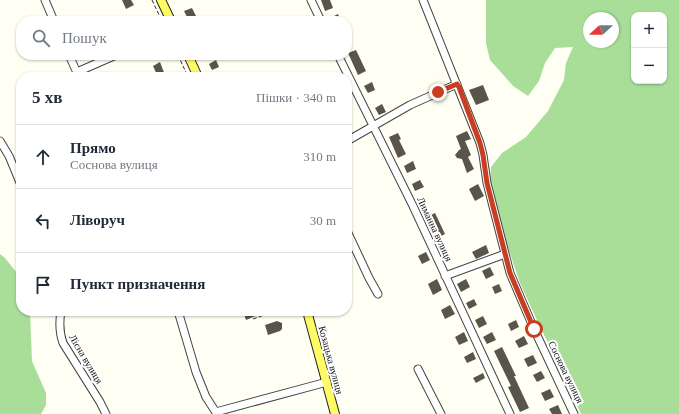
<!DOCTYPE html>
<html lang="uk">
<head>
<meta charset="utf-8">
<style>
  body { margin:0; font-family:Georgia,serif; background:#f6f6f7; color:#1f2937 }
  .controls { position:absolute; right:12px; top:12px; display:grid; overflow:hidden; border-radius:8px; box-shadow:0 1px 3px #0004 }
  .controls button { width:36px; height:36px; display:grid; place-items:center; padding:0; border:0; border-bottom:1px solid #e0e1e3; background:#fff; color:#1f2937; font:20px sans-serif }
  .compass { position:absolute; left:583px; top:12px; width:36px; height:36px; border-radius:50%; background:#fff; box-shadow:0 1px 3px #0004; rotate:249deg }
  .stop { position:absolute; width:12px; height:12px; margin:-9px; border:3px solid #c93d20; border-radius:50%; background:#fff }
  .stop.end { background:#c93d20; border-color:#fff; box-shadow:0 1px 4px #0008 }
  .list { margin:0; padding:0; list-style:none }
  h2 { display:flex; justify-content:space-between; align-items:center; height:52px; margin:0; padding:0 16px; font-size:17px }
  h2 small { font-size:13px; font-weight:400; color:#747a83 }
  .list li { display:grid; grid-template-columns:26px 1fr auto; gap:12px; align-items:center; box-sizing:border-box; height:64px; padding:0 16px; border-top:1px solid #e0e1e3 }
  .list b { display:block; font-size:15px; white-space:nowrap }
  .list p { margin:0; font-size:13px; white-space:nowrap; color:#747a83 }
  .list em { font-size:13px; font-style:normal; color:#747a83 }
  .icon { flex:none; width:22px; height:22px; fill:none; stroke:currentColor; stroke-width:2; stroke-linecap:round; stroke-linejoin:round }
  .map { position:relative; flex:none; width:679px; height:414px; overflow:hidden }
  .search { position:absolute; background:#fff; box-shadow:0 1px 3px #0004; left:16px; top:16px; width:336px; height:44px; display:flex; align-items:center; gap:10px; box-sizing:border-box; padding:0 14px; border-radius:16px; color:#747a83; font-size:15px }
  .panel { position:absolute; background:#fff; box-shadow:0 1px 3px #0004; left:16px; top:72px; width:336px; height:244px; border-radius:16px }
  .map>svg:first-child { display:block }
  .forest { fill:#a9de99; fill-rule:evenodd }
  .building { fill:#5a554c }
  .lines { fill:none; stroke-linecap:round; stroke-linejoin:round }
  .minor-casing { stroke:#444; stroke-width:9 }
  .major-casing { stroke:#222; stroke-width:10 }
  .path { stroke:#333; stroke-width:1; stroke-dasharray:4 2; stroke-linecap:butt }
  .minor { stroke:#fff; stroke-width:7 }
  .major { stroke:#fefb65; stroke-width:8 }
  .route { stroke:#c93d20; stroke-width:5 }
  .labels { text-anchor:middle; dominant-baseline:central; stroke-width:4; stroke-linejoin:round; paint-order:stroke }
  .street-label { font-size:10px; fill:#111; stroke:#fff }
</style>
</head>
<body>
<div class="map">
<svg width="679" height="414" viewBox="0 0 679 414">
  <rect width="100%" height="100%" fill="#fffff4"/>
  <path class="forest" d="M 486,0 L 679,0 L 679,414 L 581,414 L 558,361 L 542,331 L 520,283 L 492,200 L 490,182 L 491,167 L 502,153 L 526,137 L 548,111 L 564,80 L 566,63 L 573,47 L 555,48 L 545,63 L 539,81 L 528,96 L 513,86 L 490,60 L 486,43 ZM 634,15 L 664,15 L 664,81 L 634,81 ZM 589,18 L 613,18 L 613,42 L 589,42 Z
    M 0,254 L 5,258 L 21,278 L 21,311 L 30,311 L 32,361 L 46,393 L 46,405 L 41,414 L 0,414 Z"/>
  <path class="building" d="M 122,0 L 131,0 L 134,5 L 126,9 Z
    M 321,0 L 330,0 L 333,8 L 325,11 Z
    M 192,8 L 196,16 L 188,19 L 184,11 Z
    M 338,14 L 341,21 L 326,21 L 326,20 Z
    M 356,50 L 366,71 L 358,75 L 348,53 Z
    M 216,60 L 219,67 L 212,70 L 209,64 Z
    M 160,62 L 163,70 L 166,77 L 158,77 L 153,66 Z
    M 372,82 L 375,90 L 368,93 L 364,86 Z
    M 483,85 L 489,100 L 476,105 L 469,90 Z
    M 382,104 L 386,112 L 379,115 L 375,108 Z
    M 467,131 L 471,139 L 465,141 L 471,155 L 468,157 L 474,169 L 467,173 L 462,159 L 457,158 L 455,155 L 459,150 L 461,149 L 456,136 Z
    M 398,133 L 401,139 L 399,140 L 406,154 L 398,158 L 389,137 Z
    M 413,161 L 416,169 L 407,173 L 404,166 Z
    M 420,180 L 424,187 L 415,191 L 412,184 Z
    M 478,184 L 484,196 L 475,201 L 469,189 Z
    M 435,213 L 445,234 L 437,238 L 427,217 Z
    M 486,245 L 489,253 L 476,259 L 472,252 Z
    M 426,252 L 430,260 L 422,264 L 418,256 Z
    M 490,267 L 494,275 L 486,279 L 482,271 Z
    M 437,279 L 442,290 L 433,295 L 428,284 Z
    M 466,279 L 470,287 L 461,292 L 457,284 Z
    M 499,284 L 502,291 L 495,294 L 492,287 Z
    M 474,299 L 477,305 L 469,309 L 466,303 Z
    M 450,305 L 455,314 L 445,319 L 441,310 Z
    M 243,311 L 257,311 L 258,315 L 246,320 Z
    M 483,316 L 487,324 L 479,328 L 475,320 Z
    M 516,320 L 519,327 L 511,331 L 508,324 Z
    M 277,321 L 282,323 L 282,329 L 280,331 L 268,335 L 265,325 Z
    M 464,332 L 468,341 L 459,345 L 455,337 Z
    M 492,332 L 496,340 L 487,344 L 483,337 Z
    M 524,336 L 528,344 L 519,348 L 515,341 Z
    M 502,347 L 516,376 L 514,376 L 529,408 L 520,412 L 508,387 L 511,386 L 494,351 Z
    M 473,352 L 476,359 L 467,363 L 464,357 Z
    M 533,355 L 537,363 L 528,367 L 524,359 Z
    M 541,371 L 545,378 L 537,382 L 533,375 Z
    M 483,373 L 485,378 L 476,383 L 473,378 Z
    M 550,389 L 554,397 L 545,401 L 541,393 Z
    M 558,405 L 562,414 L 552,414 L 549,409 Z"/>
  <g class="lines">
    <defs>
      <path id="minor" d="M 45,0 L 54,21
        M 311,0 L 321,21
        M 423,0 L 480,143 L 483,155 L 487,183 L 510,273 L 534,329 L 574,414
        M 69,55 L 79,77
        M 338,55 L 413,206 L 510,414
        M 77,72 L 116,55
        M 0,141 L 9,156 L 21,185
        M 347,141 L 410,105 L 457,84
        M 347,231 L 369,278 L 378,294
        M 445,276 L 505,254
        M 61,311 C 59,323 59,332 63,343 L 100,402 L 106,414
        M 178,311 L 196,372 L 206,397 L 217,414
        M 418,369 L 441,414
        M 216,412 L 327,382"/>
      <path id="major" d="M 161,0 L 171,21
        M 188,55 L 198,77
        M 307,311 L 335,414"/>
    </defs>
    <use href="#minor" class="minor-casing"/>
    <use href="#major" class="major-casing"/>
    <path class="path" d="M 152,0 L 162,21
      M 178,55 L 188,77
      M 253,319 L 276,311"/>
    <use href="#minor" class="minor"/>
    <use href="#major" class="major"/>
  </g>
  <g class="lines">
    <path class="route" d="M 438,92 L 457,84 L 459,87 L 480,143 L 483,155 L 487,183 L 510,273 L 534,329"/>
  </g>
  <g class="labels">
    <g class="street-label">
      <text transform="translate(435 229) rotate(65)">Лиманна вулиця</text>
      <text transform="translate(86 359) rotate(59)">Лісна вулиця</text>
      <text transform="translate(331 360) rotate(75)">Козацька вулиця</text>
      <text transform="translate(566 372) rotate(64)">Соснова вулиця</text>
    </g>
  </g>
</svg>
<div class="controls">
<button>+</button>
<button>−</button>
</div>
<svg class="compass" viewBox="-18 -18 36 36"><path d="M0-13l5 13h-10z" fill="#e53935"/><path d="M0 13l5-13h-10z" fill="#747a83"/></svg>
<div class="stop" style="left:534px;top:329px"></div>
<div class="stop end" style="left:438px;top:92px"></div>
<div class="search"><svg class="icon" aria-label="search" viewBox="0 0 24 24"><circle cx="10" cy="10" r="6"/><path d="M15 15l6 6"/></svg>Пошук</div>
<section class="panel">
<h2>5 хв<small>Пішки · 340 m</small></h2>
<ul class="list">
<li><svg class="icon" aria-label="ahead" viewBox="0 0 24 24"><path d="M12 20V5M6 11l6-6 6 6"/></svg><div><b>Прямо</b><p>Соснова вулиця</p></div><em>310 m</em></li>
<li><svg class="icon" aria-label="left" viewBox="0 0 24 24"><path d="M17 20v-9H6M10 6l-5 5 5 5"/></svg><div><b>Ліворуч</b></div><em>30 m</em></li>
<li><svg class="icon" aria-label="arrive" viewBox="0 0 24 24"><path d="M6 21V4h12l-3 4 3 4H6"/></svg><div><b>Пункт призначення</b></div></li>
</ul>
</section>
</div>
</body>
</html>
